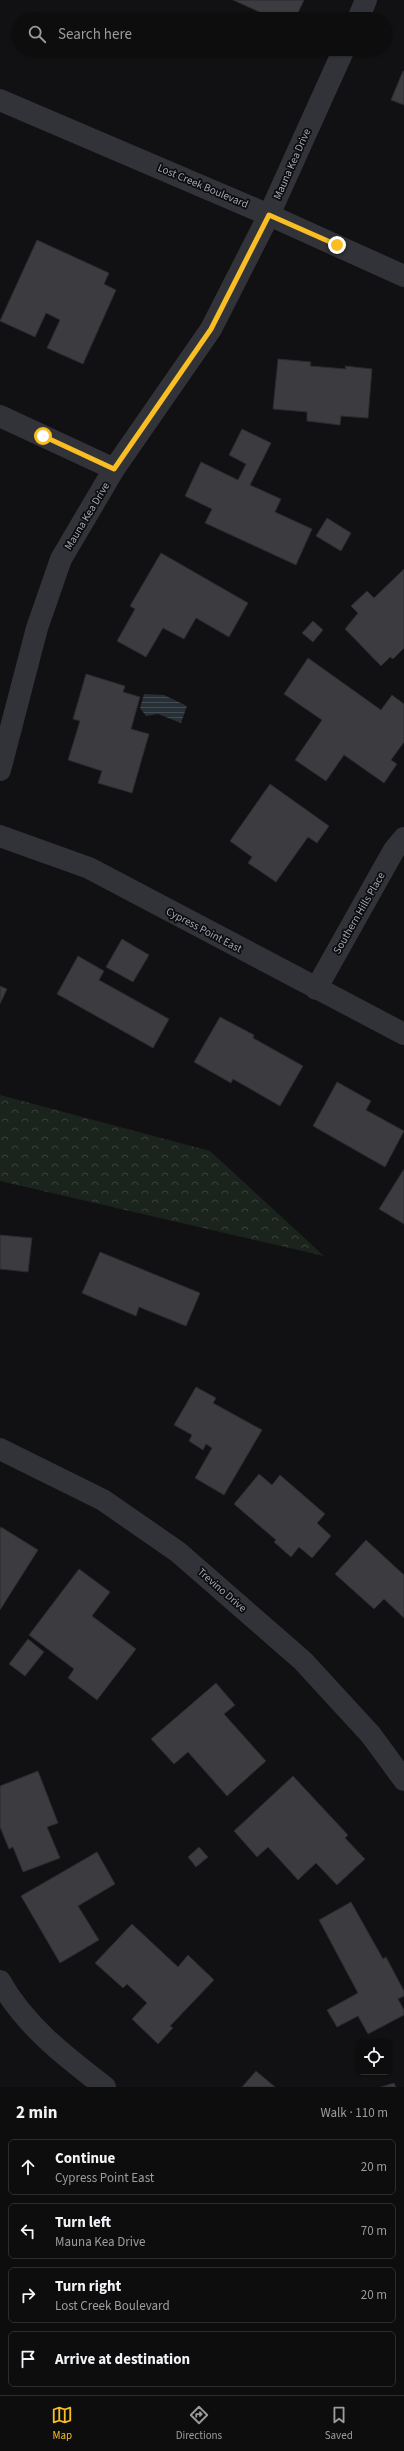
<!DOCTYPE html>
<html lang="en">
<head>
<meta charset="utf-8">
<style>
  body { margin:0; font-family:"Source Sans 3",sans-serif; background:#1b1b1c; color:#f1f3f6 }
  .controls { position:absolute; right:12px; bottom:12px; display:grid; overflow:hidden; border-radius:6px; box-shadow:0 1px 3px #0004 }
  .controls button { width:36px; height:36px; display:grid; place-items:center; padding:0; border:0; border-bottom:1px solid #2d2d2e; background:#0d0d0e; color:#f1f3f6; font:20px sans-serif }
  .stop { position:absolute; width:12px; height:12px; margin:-9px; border:3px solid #f8be23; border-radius:50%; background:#fff }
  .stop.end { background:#f8be23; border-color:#fff; box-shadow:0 1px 4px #0008 }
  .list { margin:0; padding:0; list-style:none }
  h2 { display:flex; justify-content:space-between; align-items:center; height:52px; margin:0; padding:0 16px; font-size:17px }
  h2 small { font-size:13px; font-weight:400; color:#9a9c9e }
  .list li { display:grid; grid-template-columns:26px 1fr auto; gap:12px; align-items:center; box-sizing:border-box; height:56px; margin:0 8px 8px; padding:0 8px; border:1px solid #2d2d2e; border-radius:6px }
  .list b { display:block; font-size:15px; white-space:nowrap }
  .list p { margin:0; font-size:13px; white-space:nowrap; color:#9a9c9e }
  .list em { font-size:13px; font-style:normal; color:#9a9c9e }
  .icon { flex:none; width:22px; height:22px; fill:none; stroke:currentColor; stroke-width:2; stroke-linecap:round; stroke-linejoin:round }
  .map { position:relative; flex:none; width:404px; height:2087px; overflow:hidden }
  .search { position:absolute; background:#0d0d0e; box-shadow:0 1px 3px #0004; left:12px; right:12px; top:12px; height:44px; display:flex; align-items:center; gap:10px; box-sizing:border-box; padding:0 14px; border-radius:22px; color:#9a9c9e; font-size:15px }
  .sheet { height:308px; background:#0d0d0e }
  nav { display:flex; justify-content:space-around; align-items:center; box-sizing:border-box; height:56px; border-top:1px solid #2d2d2e; background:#0d0d0e; font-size:11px; color:#9a9c9e }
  nav a { display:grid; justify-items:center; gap:2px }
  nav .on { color:#f8be23 }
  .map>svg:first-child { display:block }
  .forest { fill:url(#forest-crowns) }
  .water { fill:url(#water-rules) }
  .building { fill:#3b3b40; stroke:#2b2b2f }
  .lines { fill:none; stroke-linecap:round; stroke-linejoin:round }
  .minor { stroke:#323338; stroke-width:22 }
  .tertiary { stroke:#323338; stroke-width:22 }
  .route { stroke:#f8be23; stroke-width:5 }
  .labels { text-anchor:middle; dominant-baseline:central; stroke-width:3.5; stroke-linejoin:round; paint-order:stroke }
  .street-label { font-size:11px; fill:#a2a6b4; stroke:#0c0c0e }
</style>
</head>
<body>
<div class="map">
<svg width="404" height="2087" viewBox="0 0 404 2087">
  <defs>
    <pattern id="forest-crowns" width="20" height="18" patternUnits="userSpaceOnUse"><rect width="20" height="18" fill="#1b231d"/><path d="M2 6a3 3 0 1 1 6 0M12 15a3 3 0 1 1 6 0" fill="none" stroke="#39403b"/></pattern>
    <pattern id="water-rules" width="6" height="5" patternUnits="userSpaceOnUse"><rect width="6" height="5" fill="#272f37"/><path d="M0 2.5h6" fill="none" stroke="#434a52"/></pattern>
  </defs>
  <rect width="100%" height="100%" fill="#111113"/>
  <path class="forest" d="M 0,1095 L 210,1151 L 324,1256 L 0,1181 Z"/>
  <path class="water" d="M 144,694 L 164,695 L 187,706 L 181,723 L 158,714 L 146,716 L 140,708 Z"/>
  <path class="building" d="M 233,0 L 304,0 L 295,19 L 275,19 Z
    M 403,71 L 404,71 L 404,105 L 391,100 Z
    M 37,240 L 109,273 L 104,284 L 116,290 L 83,364 L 47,348 L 60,320 L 46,313 L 35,337 L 0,321 Z
    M 278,359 L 311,362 L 310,366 L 346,369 L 345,366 L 372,369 L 368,418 L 341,416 L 340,425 L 307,421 L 307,412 L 273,409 Z
    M 242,429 L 271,443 L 250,485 L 281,499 L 275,512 L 312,529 L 296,565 L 205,523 L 212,509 L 185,496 L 201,462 L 238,480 L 246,464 L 229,455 Z
    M 327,518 L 351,533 L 341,551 L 316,536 Z
    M 161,553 L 248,603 L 229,637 L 196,618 L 184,639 L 163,628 L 146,657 L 117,641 L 135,609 L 130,606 Z
    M 404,569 L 404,648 L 393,659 L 390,657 L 381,666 L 345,629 L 358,613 L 351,606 L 367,591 L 374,598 Z
    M 313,621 L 323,630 L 313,642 L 302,633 Z
    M 308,658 L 381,710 L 392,695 L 404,704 L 404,742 L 391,760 L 397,764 L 384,783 L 344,755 L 326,781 L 295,760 L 322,720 L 284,694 Z
    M 86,674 L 125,686 L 123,692 L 140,697 L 131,729 L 149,734 L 132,793 L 98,783 L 102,771 L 68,760 L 80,721 L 73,719 Z
    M 270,784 L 329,826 L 317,843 L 308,837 L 276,882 L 248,863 L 252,857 L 230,841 Z
    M 122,939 L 149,955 L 133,982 L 106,967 Z
    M 78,956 L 104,971 L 99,980 L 169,1019 L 153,1048 L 57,994 Z
    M 0,986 L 7,989 L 0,1004 Z
    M 220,1017 L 254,1035 L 253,1038 L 303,1066 L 280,1106 L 233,1079 L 231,1083 L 194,1062 Z
    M 337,1082 L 371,1101 L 366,1110 L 404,1131 L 385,1167 L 313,1126 Z
    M 404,1169 L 404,1224 L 379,1209 Z
    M 0,1235 L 32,1238 L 28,1272 L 0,1269 Z
    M 100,1252 L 200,1293 L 186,1326 L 139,1307 L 136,1316 L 82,1293 Z
    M 196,1387 L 216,1398 L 213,1403 L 262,1430 L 224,1495 L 195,1478 L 212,1448 L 206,1444 L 203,1450 L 189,1441 L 192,1435 L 174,1425 Z
    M 259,1474 L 272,1485 L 280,1475 L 325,1514 L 317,1523 L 331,1536 L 312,1558 L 299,1547 L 291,1557 L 274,1542 L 276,1540 L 234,1504 Z
    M 1,1527 L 38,1550 L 0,1610 L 0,1529 Z
    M 366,1540 L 404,1575 L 404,1618 L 384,1599 L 374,1609 L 335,1574 Z
    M 79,1569 L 110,1592 L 92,1616 L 136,1649 L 97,1700 L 68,1678 L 74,1669 L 29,1635 Z
    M 28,1639 L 44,1652 L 25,1676 L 9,1664 Z
    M 216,1683 L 235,1705 L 224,1714 L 266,1761 L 227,1796 L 188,1752 L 174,1764 L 151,1739 Z
    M 38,1771 L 58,1823 L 47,1827 L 60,1858 L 23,1872 L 13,1847 L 9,1849 L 0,1827 L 0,1786 Z
    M 293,1776 L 348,1835 L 345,1838 L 365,1859 L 337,1885 L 316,1863 L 298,1880 L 268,1847 L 257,1857 L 234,1831 Z
    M 199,1847 L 208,1857 L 196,1867 L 188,1857 Z
    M 97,1852 L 115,1884 L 78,1906 L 99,1940 L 60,1963 L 21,1896 Z
    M 351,1902 L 383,1959 L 386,1957 L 404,1991 L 404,1996 L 398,1999 L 404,2010 L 404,2015 L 368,2034 L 358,2016 L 337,2027 L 327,2010 L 358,1993 L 319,1920 Z
    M 132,1924 L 178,1967 L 188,1955 L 214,1980 L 170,2026 L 173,2028 L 158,2044 L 132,2019 L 147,2003 L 127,1984 L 123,1988 L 95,1963 Z
    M 256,2071 L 275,2087 L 242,2087 Z
    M 394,2083 L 396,2087 L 381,2087 Z"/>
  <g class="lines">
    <path class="minor" d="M 358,19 L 366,0
      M 0,416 L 114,469
      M 0,770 L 37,628 L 61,559 L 114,469 L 211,329 L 269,215 L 344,49
      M 0,836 L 89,868 L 404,1034
      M 316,989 L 394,850 L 404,838
      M 0,1449 L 103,1500 L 178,1552 L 303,1661 L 371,1735 L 404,1780
      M 0,1981 C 24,2025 66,2057 105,2087"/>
    <path class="tertiary" d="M 0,100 L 269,215 L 404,276"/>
  </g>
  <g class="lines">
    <path class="route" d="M 43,436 L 114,469 L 211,329 L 269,215 L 337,245"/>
  </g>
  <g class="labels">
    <g class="street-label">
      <text transform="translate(292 164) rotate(-66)">Mauna Kea Drive</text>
      <text transform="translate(203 186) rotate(23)">Lost Creek Boulevard</text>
      <text transform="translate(87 516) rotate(-59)">Mauna Kea Drive</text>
      <text transform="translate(359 913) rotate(-60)">Southern Hills Place</text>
      <text transform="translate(204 930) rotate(28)">Cypress Point East</text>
      <text transform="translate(222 1590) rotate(41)">Trevino Drive</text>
    </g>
  </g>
</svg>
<div class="controls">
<button><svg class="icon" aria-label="locate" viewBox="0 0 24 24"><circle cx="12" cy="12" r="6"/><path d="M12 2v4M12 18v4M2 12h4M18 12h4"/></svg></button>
</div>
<div class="stop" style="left:43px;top:436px"></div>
<div class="stop end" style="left:337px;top:245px"></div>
<div class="search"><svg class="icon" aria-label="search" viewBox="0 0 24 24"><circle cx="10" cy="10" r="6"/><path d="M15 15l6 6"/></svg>Search here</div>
</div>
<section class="sheet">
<h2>2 min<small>Walk · 110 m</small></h2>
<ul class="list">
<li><svg class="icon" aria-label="ahead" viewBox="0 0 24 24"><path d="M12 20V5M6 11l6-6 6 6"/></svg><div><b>Continue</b><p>Cypress Point East</p></div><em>20 m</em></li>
<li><svg class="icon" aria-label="left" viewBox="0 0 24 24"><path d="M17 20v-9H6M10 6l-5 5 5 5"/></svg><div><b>Turn left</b><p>Mauna Kea Drive</p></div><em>70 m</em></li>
<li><svg class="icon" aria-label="right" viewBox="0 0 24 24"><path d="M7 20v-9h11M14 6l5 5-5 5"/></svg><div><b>Turn right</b><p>Lost Creek Boulevard</p></div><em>20 m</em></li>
<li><svg class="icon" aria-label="arrive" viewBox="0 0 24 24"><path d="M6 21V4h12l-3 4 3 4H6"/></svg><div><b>Arrive at destination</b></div></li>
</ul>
</section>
<nav>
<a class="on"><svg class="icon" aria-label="map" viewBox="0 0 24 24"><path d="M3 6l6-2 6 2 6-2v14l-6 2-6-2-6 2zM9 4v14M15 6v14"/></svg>Map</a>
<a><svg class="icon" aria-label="directions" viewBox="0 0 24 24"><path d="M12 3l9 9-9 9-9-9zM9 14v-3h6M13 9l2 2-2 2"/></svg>Directions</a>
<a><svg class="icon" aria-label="saved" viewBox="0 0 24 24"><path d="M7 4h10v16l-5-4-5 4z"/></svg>Saved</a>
</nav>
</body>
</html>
